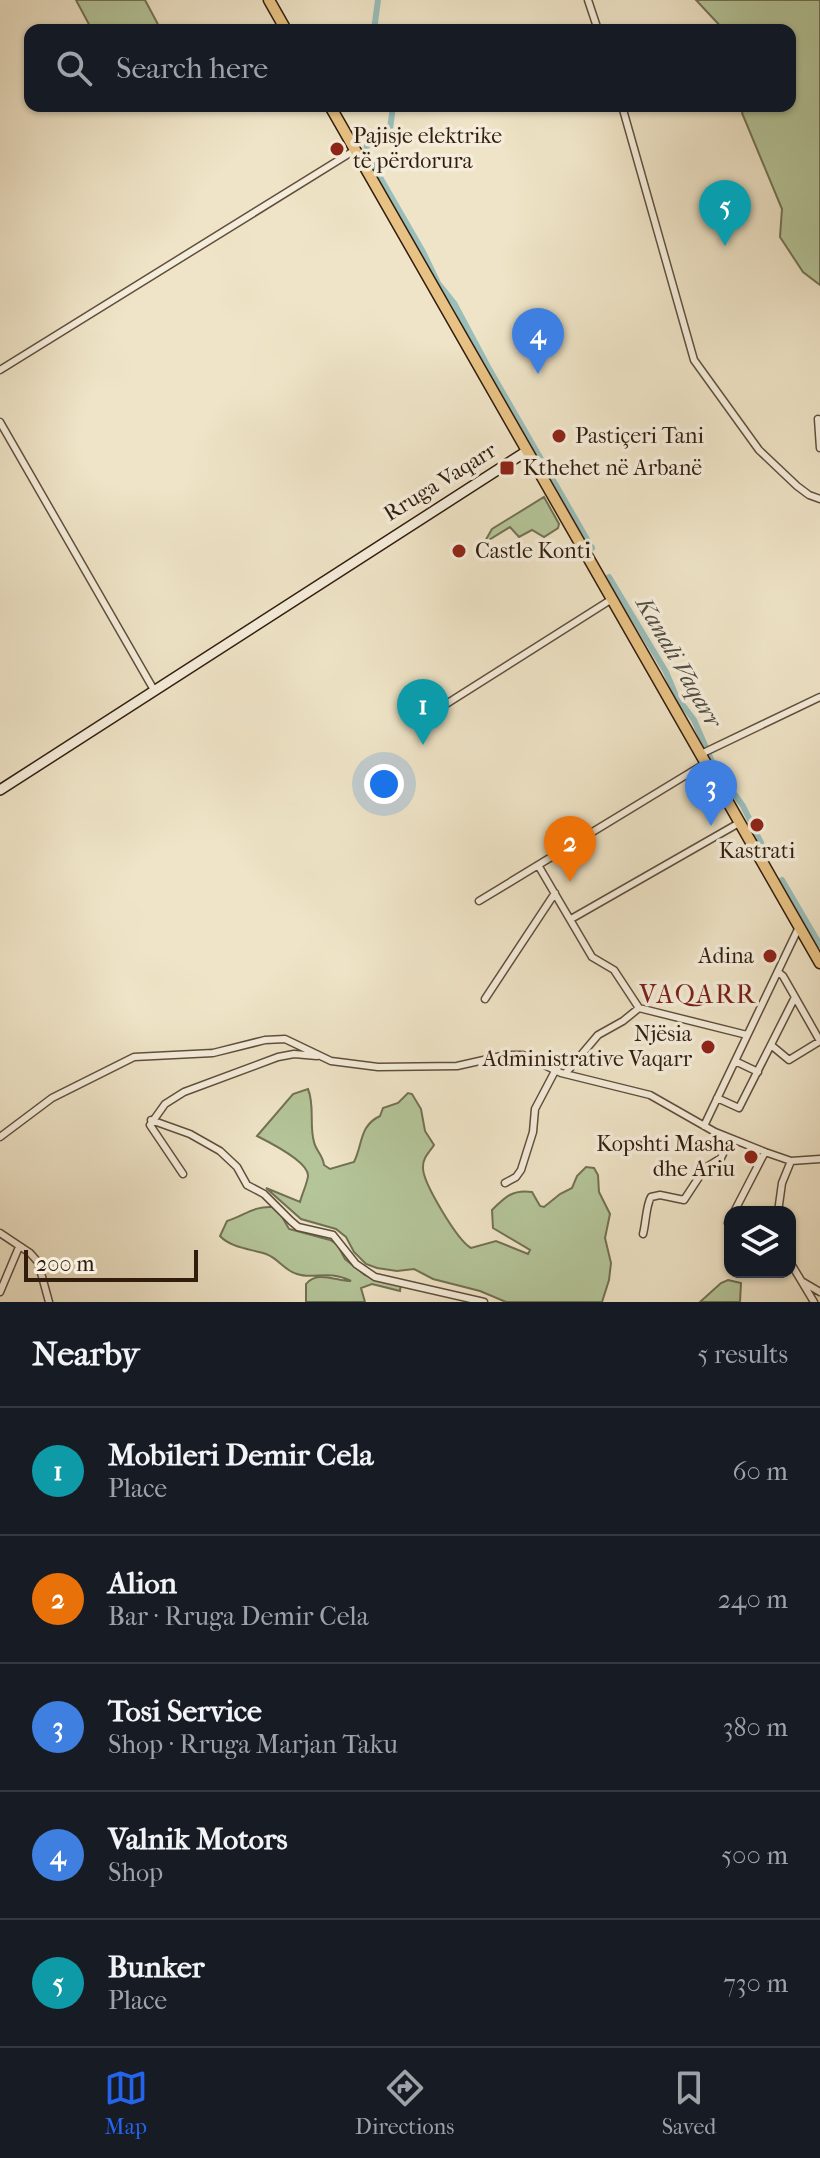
<!DOCTYPE html>
<html lang="en">
<head>
<meta charset="utf-8">
<style>
  body { margin:0; font-family:"IM FELL French Canon",serif; background:#20242c; color:#f1f3f6 }
  .controls { position:absolute; right:24px; bottom:24px; display:grid; overflow:hidden; border-radius:16px; box-shadow:0 2px 6px #0004 }
  .controls button { width:72px; height:72px; display:grid; place-items:center; padding:0; border:0; border-bottom:2px solid #363941; background:#171b24; color:#f1f3f6; font:40px sans-serif }
  .scale { position:absolute; left:24px; bottom:20px; width:174px; box-sizing:border-box; padding-left:8px; border:4px solid #311d0e; border-top:0; font-size:22px; line-height:28px; white-space:nowrap; color:#311d0e; -webkit-text-stroke:6px #f5eddb; paint-order:stroke }
  .you { position:absolute; left:384px; top:784px; width:28px; height:28px; margin:-20px; border:6px solid #fff; border-radius:50%; background:#1a73e8; box-shadow:0 0 0 12px #1a73e833 }
  .badge { display:grid; place-items:center; width:52px; height:52px; border-radius:50%; background:#2563eb; color:#fff; font-size:26px; font-weight:700 }
  .pin { position:absolute; translate:-50% -66px; filter:drop-shadow(0 2px 4px #0008) }
  .pin::after { content:''; position:absolute; top:42px; width:28px; height:24px; background:inherit; clip-path:polygon(0 0,100% 0,50% 100%) }
  .list { margin:0; padding:0; list-style:none }
  h2 { display:flex; justify-content:space-between; align-items:center; height:104px; margin:0; padding:0 32px; font-size:34px }
  h2 small { font-size:26px; font-weight:400; color:#9ea1a6 }
  .list li { display:grid; grid-template-columns:52px 1fr auto; gap:24px; align-items:center; box-sizing:border-box; height:128px; padding:0 32px; border-top:2px solid #363941 }
  .list b { display:block; font-size:30px; white-space:nowrap }
  .list p { margin:0; font-size:26px; white-space:nowrap; color:#9ea1a6 }
  .list em { font-size:26px; font-style:normal; color:#9ea1a6 }
  .icon { flex:none; width:44px; height:44px; fill:none; stroke:currentColor; stroke-width:2; stroke-linecap:round; stroke-linejoin:round }
  .map { position:relative; flex:none; width:820px; height:1302px; overflow:hidden }
  .search { position:absolute; background:#171b24; box-shadow:0 2px 6px #0004; left:24px; right:24px; top:24px; height:88px; display:flex; align-items:center; gap:20px; box-sizing:border-box; padding:0 28px; border-radius:16px; color:#9ea1a6; font-size:30px }
  .sheet { height:744px; background:#171b24 }
  nav { display:flex; justify-content:space-around; align-items:center; box-sizing:border-box; height:112px; border-top:2px solid #363941; background:#171b24; font-size:22px; color:#9ea1a6 }
  nav a { display:grid; justify-items:center; gap:4px }
  nav .on { color:#2563eb }
  .map>svg:first-child { display:block }
  .green { fill:#b4c599; stroke:#727154; stroke-width:2 }
  .lines { fill:none; stroke-linecap:round; stroke-linejoin:round }
  .canal { stroke:#9abeba; stroke-width:6 }
  .street-casing { stroke:#604f3c; stroke-width:9 }
  .secondary-casing { stroke:#311d0e; stroke-width:12 }
  .primary-casing { stroke:#311d0e; stroke-width:13 }
  .street { stroke:#f5eddb; stroke-width:6 }
  .secondary { stroke:#f5eddb; stroke-width:9 }
  .primary { stroke:#e8c284; stroke-width:10 }
  .poi-dot { fill:#8f2418; stroke:#f5eddb; stroke-width:3 }
  .labels { text-anchor:middle; dominant-baseline:central; stroke-width:7; stroke-linejoin:round; paint-order:stroke }
  .poi-label { font-size:22px; fill:#311d0e; stroke:#f5eddb; text-anchor:start }
  .street-label { font-size:22px; fill:#311d0e; stroke:#f5eddb }
  .water-label { font-size:24px; font-style:italic; fill:#504d42; stroke:#f5eddb }
  .quarter-label { font-size:26px; letter-spacing:2px; fill:#7a1f14; stroke:#f5eddb }
</style>
</head>
<body>
<div class="map">
<svg width="820" height="1302" viewBox="0 0 820 1302">
  <rect width="100%" height="100%" fill="#efe4c7"/>
  <filter id="stains"><feTurbulence type="fractalNoise" baseFrequency=".0025" numOctaves="4"/><feColorMatrix values="0 0 0 0 .2 0 0 0 0 .09 0 0 0 0 .02 0 0 0 .5 -.17"/></filter>
  <radialGradient id="worn" r=".72"><stop offset=".6" stop-color="#630" stop-opacity="0"/><stop offset="1" stop-color="#630" stop-opacity=".3"/></radialGradient>
  <path class="green" d="M 76,0 L 145,0 L 161,30 L 92,30 Z
    M 696,0 L 820,0 L 820,285 L 803,272 L 780,237 L 782,209 L 742,113 L 745,106 L 790,106 L 790,30 L 724,30 Z
    M 544,497 L 559,524 L 558,528 L 544,537 L 532,530 L 519,537 L 510,527 L 484,543 L 492,529 Z
    M 308,1089 C 315,1106 309,1124 314,1142 C 316,1151 323,1155 324,1165 L 330,1169 L 354,1162 C 363,1144 359,1126 380,1116 L 383,1108 L 398,1103 L 408,1093 L 412,1094 L 421,1109 L 425,1131 L 434,1145 C 429,1153 423,1157 423,1167 C 422,1182 458,1241 471,1248 L 496,1241 L 528,1254 L 530,1250 L 493,1228 L 492,1210 C 505,1197 513,1189 532,1192 L 540,1206 L 544,1207 L 560,1194 L 572,1188 L 577,1176 L 586,1167 L 594,1168 L 598,1175 L 599,1192 L 610,1214 L 605,1238 L 611,1263 L 609,1280 L 602,1302 L 506,1302 L 480,1291 L 433,1279 L 414,1269 L 397,1271 L 377,1268 L 366,1264 L 354,1252 L 346,1237 L 336,1229 L 301,1219 L 266,1188 L 300,1202 C 302,1194 307,1184 308,1176 C 309,1162 269,1142 257,1136 L 293,1094 Z
    M 272,1207 L 281,1215 L 289,1229 L 330,1240 L 337,1244 L 345,1259 L 365,1275 L 401,1283 L 400,1291 L 372,1284 L 361,1288 L 365,1302 L 306,1302 L 306,1284 C 317,1270 336,1281 351,1281 C 328,1269 314,1280 297,1274 C 285,1271 278,1258 266,1254 C 251,1249 231,1248 220,1236 L 227,1221 C 244,1216 253,1206 272,1207 Z
    M 728,1280 L 741,1283 L 740,1302 L 700,1302 L 721,1283 Z"/>
  <g class="lines">
    <path class="canal" d="M 374,30 L 378,0
      M 393,106 L 390,129 L 367,144 L 366,153 L 423,252 L 438,283 L 454,303 L 488,367 L 592,548
      M 609,577 L 666,672 L 676,696 L 694,720 L 713,764 L 743,806 L 764,849
      M 782,880 L 820,945"/>
    <defs>
      <path id="street" d="M 588,0 L 598,30
        M 622,106 L 694,360 L 759,450 L 797,486 L 809,495 L 820,499
        M 0,370 L 355,150
        M 818,419 L 820,448
        M 0,422 L 154,690
        M 432,713 L 612,599
        M 701,754 L 820,697
        M 538,865 L 592,957 L 614,970 L 639,1008
        M 479,901 L 706,763
        M 571,919 L 739,823
        M 795,997 L 820,1041
        M 485,999 L 555,893
        M 771,1045 L 789,1060 L 820,1041
        M 735,1061 L 758,1072
        M 565,1074 L 598,1035 L 623,1021 L 639,1008 L 747,1035
        M 717,1098 L 739,1108 L 795,997 L 783,976 L 778,972
        M 151,1120 L 190,1134 L 220,1151 L 237,1167 L 247,1185 L 264,1194 L 291,1221 L 298,1227 L 333,1235 L 356,1264 L 375,1277 L 484,1302
        M 704,1126 L 799,927
        M 0,1137 L 52,1098 L 134,1057 L 213,1053 L 265,1040 L 285,1039 L 331,1061 L 378,1067 L 457,1066 L 506,1055 L 523,1055 L 561,1073 L 650,1095 L 715,1132 L 765,1152 L 791,1161 L 820,1159
        M 183,1174 L 150,1125 L 165,1104 L 184,1092 L 278,1057 L 294,1054 L 317,1056
        M 505,1183 L 516,1177 L 521,1170 L 533,1132 L 535,1109 L 555,1071
        M 734,1212 L 765,1152
        M 778,1212 L 782,1183 L 791,1161
        M 728,1223 L 730,1219
        M 0,1233 L 30,1253 L 38,1262 L 49,1302
        M 643,1234 C 646,1223 646,1205 651,1197 L 660,1195 L 684,1200 L 705,1168 L 721,1158 L 730,1139
        M 790,1262 L 814,1302
        M 803,1282 L 820,1292
        M 0,1292 L 19,1247"/>
      <path id="secondary" d="M 0,790 L 527,451"/>
      <path id="primary" d="M 269,0 L 286,30
        M 330,106 L 820,963"/>
    </defs>
    <use href="#street" class="street-casing"/>
    <use href="#secondary" class="secondary-casing"/>
    <use href="#primary" class="primary-casing"/>
    <use href="#street" class="street"/>
    <use href="#secondary" class="secondary"/>
    <use href="#primary" class="primary"/>
  </g>
  <g class="poi-dot">
    <circle cx="337" cy="149" r="8"/>
    <circle cx="559" cy="436" r="8"/>
    <rect x="499" y="460" width="16" height="16" rx="4"/>
    <circle cx="459" cy="551" r="8"/>
    <circle cx="757" cy="825" r="8"/>
    <circle cx="770" cy="956" r="8"/>
    <circle cx="708" cy="1047" r="8"/>
    <circle cx="751" cy="1157" r="8"/>
  </g>
  <g class="labels">
    <g class="poi-label">
      <text x="353" y="136">Pajisje elektrike<tspan x="353" dy="25">të përdorura</tspan></text>
      <text x="575" y="436">Pastiçeri Tani</text>
      <text x="523" y="468">Kthehet në Arbanë</text>
      <text x="475" y="551">Castle Konti</text>
      <text x="757" y="851" text-anchor="middle">Kastrati</text>
      <text x="754" y="956" text-anchor="end">Adina</text>
      <text x="692" y="1034" text-anchor="end">Njësia<tspan x="692" dy="25">Administrative Vaqarr</tspan></text>
      <text x="735" y="1144" text-anchor="end">Kopshti Masha<tspan x="735" dy="25">dhe Ariu</tspan></text>
    </g>
    <g class="street-label">
      <text transform="translate(440 482) rotate(-32)">Rruga Vaqarr</text>
    </g>
    <g class="water-label">
      <text transform="translate(679 662) rotate(60)">Kanali Vaqarr</text>
    </g>
    <g class="quarter-label">
      <text x="698" y="994">VAQARR</text>
    </g>
  </g>
  <rect width="100%" height="100%" filter="url(#stains)"/>
  <rect width="100%" height="100%" fill="url(#worn)"/>
</svg>
<div class="controls">
<button><svg class="icon" aria-label="layers" viewBox="0 0 24 24"><path d="M12 4l9 5-9 5-9-5zM3 14l9 5 9-5"/></svg></button>
</div>
<div class="scale">200 m</div>
<div class="you"></div>
<div class="pin badge" style="left:423px;top:745px;background:#0f9aa8">1</div>
<div class="pin badge" style="left:570px;top:882px;background:#e8710a">2</div>
<div class="pin badge" style="left:711px;top:826px;background:#3f7fe0">3</div>
<div class="pin badge" style="left:538px;top:374px;background:#3f7fe0">4</div>
<div class="pin badge" style="left:725px;top:246px;background:#0f9aa8">5</div>
<div class="search"><svg class="icon" aria-label="search" viewBox="0 0 24 24"><circle cx="10" cy="10" r="6"/><path d="M15 15l6 6"/></svg>Search here</div>
</div>
<section class="sheet">
<h2>Nearby<small>5 results</small></h2>
<ul class="list">
<li><span class="badge" style="background:#0f9aa8">1</span><div><b>Mobileri Demir Cela</b><p>Place</p></div><em>60 m</em></li>
<li><span class="badge" style="background:#e8710a">2</span><div><b>Alion</b><p>Bar · Rruga Demir Cela</p></div><em>240 m</em></li>
<li><span class="badge" style="background:#3f7fe0">3</span><div><b>Tosi Service</b><p>Shop · Rruga Marjan Taku</p></div><em>380 m</em></li>
<li><span class="badge" style="background:#3f7fe0">4</span><div><b>Valnik Motors</b><p>Shop</p></div><em>500 m</em></li>
<li><span class="badge" style="background:#0f9aa8">5</span><div><b>Bunker</b><p>Place</p></div><em>730 m</em></li>
</ul>
</section>
<nav>
<a class="on"><svg class="icon" aria-label="map" viewBox="0 0 24 24"><path d="M3 6l6-2 6 2 6-2v14l-6 2-6-2-6 2zM9 4v14M15 6v14"/></svg>Map</a>
<a><svg class="icon" aria-label="directions" viewBox="0 0 24 24"><path d="M12 3l9 9-9 9-9-9zM9 14v-3h6M13 9l2 2-2 2"/></svg>Directions</a>
<a><svg class="icon" aria-label="saved" viewBox="0 0 24 24"><path d="M7 4h10v16l-5-4-5 4z"/></svg>Saved</a>
</nav>
</body>
</html>
